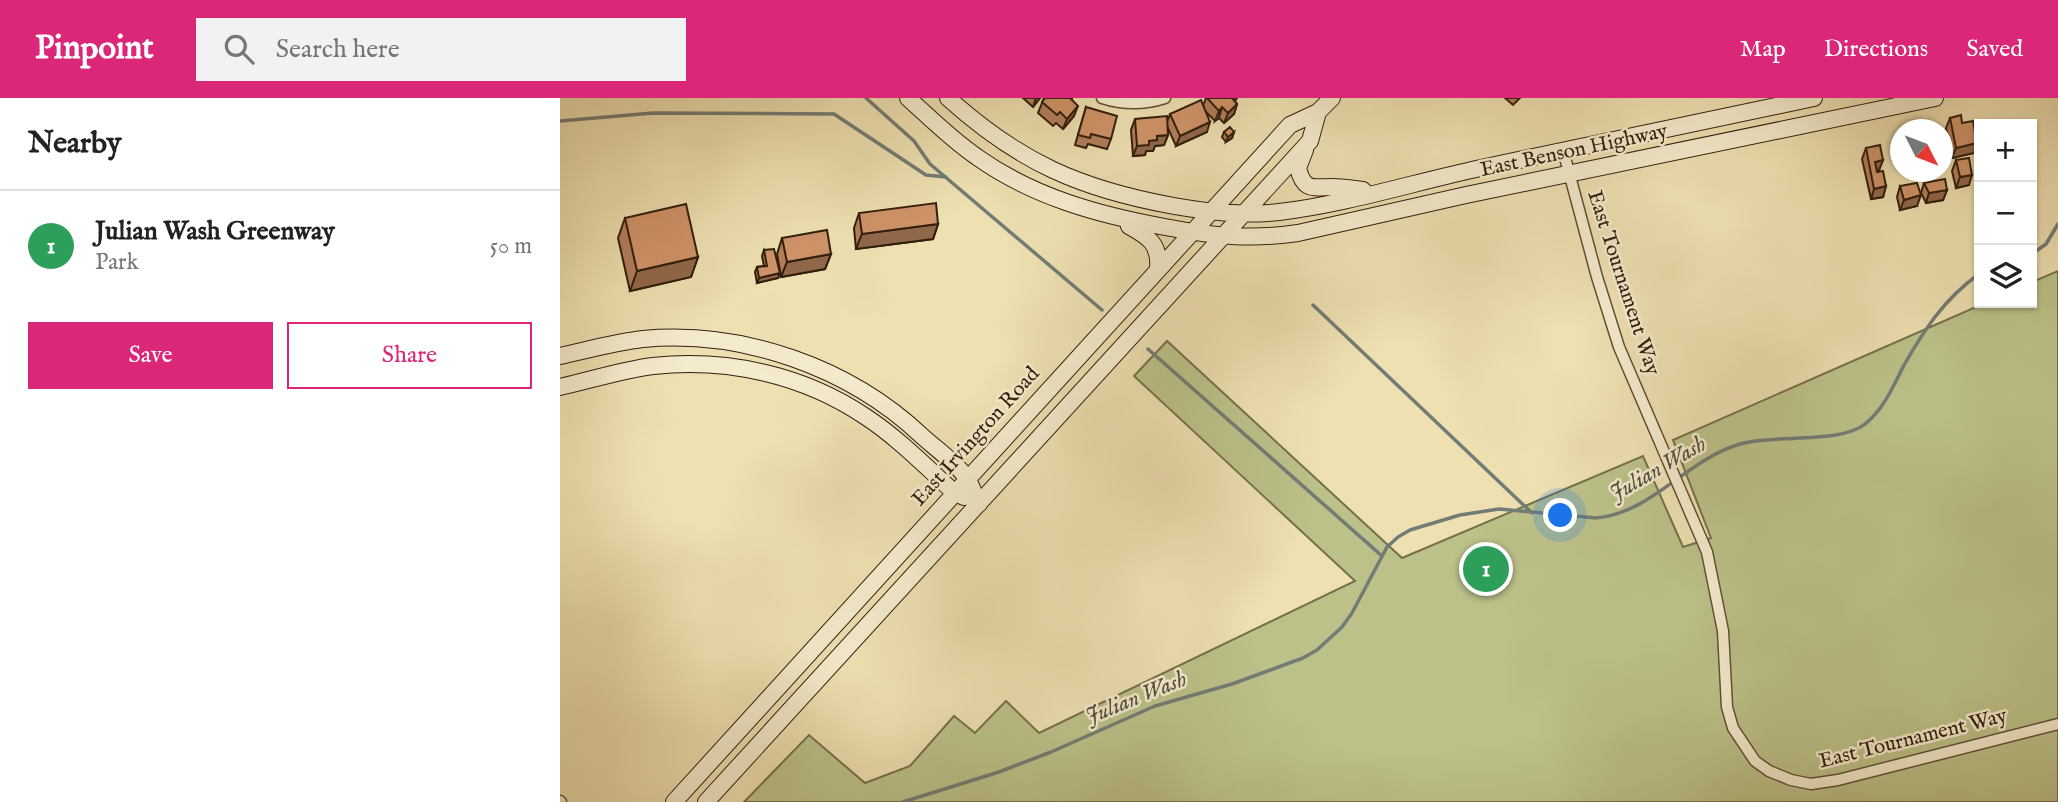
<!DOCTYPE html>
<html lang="en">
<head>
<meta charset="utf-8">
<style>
  body { margin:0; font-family:"IM FELL English",serif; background:#f2f2f2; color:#222 }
  .controls { position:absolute; right:21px; top:21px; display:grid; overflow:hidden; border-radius:0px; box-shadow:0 2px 5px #0004 }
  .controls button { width:63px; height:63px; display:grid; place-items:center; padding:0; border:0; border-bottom:2px solid #e0e0e0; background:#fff; color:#222; font:35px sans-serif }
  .compass { position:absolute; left:1330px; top:21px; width:63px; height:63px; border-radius:50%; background:#fff; box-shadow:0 2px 5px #0004; rotate:132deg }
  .you { position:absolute; left:1001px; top:418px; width:24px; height:24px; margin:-18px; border:5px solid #fff; border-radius:50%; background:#1a73e8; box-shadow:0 0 0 10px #1a73e833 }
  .badge { display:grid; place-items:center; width:46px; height:46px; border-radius:50%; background:#db2777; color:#fff; font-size:23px; font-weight:700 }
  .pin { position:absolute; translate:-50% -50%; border:4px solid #fff; box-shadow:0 2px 7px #0006 }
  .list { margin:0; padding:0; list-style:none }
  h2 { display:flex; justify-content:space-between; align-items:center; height:91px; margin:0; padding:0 28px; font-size:30px }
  h2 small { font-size:23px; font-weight:400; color:#767676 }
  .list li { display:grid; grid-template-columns:46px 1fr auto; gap:21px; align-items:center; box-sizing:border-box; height:112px; padding:0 28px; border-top:2px solid #e0e0e0 }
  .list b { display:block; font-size:26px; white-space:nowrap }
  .list p { margin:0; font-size:23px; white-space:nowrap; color:#767676 }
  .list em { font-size:23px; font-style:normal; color:#767676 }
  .actions { display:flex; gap:14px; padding:21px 28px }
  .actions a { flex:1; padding:16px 0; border:2px solid #db2777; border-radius:0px; text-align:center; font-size:24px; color:#db2777 }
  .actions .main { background:#db2777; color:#fff }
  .icon { flex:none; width:38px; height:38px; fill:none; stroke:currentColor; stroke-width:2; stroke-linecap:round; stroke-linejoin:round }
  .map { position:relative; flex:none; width:1498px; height:704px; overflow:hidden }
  header { display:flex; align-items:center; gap:42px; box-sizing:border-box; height:98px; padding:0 35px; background:#db2777; color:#fff }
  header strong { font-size:33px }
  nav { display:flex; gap:38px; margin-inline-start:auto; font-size:24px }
  .search { width:490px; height:63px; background:#f2f2f2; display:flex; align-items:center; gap:18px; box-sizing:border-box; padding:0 24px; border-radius:0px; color:#767676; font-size:26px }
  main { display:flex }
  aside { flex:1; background:#fff }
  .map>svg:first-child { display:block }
  .green { fill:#bcc189; stroke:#76704b; stroke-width:2 }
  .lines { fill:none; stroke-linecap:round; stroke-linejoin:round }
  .stream { stroke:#737c74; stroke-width:3.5 }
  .street-casing { stroke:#604f36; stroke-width:13 }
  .secondary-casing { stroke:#311f0d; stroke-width:18 }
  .street { stroke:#f4ebcc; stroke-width:10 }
  .secondary { stroke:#f4ebcc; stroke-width:16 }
  .wall { fill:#b27e5a; stroke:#311f0d; stroke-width:2 }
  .shaded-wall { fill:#91674a; stroke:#311f0d; stroke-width:2 }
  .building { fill:#cf9369; stroke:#311f0d; stroke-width:2 }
  .labels { text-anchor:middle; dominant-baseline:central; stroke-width:5; stroke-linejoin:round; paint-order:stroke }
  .street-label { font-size:21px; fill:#311f0d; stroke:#f4ebcc }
  .water-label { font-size:23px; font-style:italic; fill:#524e40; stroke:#f4ebcc }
</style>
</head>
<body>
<header>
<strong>Pinpoint</strong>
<div class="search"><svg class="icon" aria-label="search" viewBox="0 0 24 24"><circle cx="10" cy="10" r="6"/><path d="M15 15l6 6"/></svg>Search here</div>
<nav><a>Map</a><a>Directions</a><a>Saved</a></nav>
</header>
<main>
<aside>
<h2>Nearby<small></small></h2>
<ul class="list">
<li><span class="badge" style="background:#2e9e5b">1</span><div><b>Julian Wash Greenway</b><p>Park</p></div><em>50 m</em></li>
</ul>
<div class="actions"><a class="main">Save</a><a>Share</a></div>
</aside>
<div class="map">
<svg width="1498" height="704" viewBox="0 0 1498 704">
  <rect width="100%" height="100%" fill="#eee0b1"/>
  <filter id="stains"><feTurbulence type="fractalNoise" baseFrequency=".00286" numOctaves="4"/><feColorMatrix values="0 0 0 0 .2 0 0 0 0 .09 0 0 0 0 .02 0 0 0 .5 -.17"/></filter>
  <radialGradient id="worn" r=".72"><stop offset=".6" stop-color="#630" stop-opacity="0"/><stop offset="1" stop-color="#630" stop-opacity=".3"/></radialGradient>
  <path class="green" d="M 1498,173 L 1498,704 L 184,704 L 249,637 L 305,685 L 350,668 L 394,618 L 415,635 L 446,603 L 479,635 L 795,483 L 574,278 L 607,243 L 842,460 L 1083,358 L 1123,449 L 1151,440 L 1113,342 L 1425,205 L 1472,205 L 1472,184 Z"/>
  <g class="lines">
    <path class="stream" d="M 306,0 L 354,43 L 370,66 L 542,212
      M 0,23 L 93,15 L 274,16 L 366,77 L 386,79
      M 1472,156 L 1486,146 L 1498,126
      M 753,207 L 972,415
      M 588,251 L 822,458
      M 343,704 L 439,674 L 491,654 L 595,608 L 672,586 L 743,560 L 757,552 L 782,529 L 792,515 L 827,449 L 838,439 L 850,432 L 900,417 L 939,411 L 1036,420 C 1092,415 1126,362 1180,346 C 1214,336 1281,346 1305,326 C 1323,312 1333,289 1343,269 C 1364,232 1384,201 1419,176"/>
    <defs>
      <path id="street" d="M 542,0 C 564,7 583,7 605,0
        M 1003,52 L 1037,179 L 1059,249 L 1147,454 L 1163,533 L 1167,609 L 1173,630 L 1195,663 L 1209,673 L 1231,682 L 1251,686 L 1278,682 L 1498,626
        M 0,703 L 1,704"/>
      <path id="secondary" d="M 348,0 C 370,20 392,42 417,59 C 473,99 539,117 605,129 C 652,138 691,142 738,135 L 906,97 L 1375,0
        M 388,0 C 459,64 520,91 614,108 C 649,114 683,118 719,114 C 787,106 855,84 921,70 C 1032,46 1143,23 1254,0
        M 745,52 L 738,70 C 744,94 753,89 773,89 C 783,89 793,91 803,92
        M 569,128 C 589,139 600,146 598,171
        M 0,258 C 27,252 56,244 83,241 C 183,232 289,269 362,338 C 376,351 397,365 408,382 C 412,389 415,398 419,406
        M 0,289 C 31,282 62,272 93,268 C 168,260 244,277 306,319 C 338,340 366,369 395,395 L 404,399
        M 114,704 L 730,27 L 758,14 L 772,0
        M 146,704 L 750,43 L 758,14"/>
    </defs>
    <use href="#street" class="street-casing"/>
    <use href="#secondary" class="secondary-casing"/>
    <use href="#street" class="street"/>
    <use href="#secondary" class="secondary"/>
  </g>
  <path class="wall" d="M 463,0 L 480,0 L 473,9 Z
    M 484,0 L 512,0 L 511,2 L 514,18 L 503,31 L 496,25 L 493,28 L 478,15 Z
    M 646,0 L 677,0 L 675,3 L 677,6 L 674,16 L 664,25 L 659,20 L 655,23 L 645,13 L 647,34 L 616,48 L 607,28 L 608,37 L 604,47 L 595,48 L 593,53 L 586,53 L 585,57 L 573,58 L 571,32 L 575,21 L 607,24 L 610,16 L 643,8 Z
    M 945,0 L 960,0 L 953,7 Z
    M 526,9 L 551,41 L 547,51 L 528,46 L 526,50 L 515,47 Z
    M 1390,20 L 1417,45 L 1414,55 L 1392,60 L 1386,30 Z
    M 664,34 L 674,34 L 672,40 L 666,44 L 662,39 Z
    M 1306,50 L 1323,62 L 1319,72 L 1317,73 L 1326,88 L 1323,99 L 1311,101 L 1302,61 Z
    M 1396,62 L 1409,87 L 1396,90 L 1392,73 Z
    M 1364,85 L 1387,92 L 1383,102 L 1366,105 L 1361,95 Z
    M 1340,88 L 1357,108 L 1340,112 L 1337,99 Z
    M 299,115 L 378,126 L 373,141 L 296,151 L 294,130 Z
    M 65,120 L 138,159 L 131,179 L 70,193 L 58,140 Z
    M 222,140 L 271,156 L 265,171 L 221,179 L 217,156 Z
    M 204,152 L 218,180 L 197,185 L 195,174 L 197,169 L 204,168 L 202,158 Z"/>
  <path class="shaded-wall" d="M 476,0 L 480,0 L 473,9 Z
    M 677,6 L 674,16 L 664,25 L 668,15 Z
    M 518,8 L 514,18 L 503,31 L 507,21 Z
    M 662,9 L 659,20 L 655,23 L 659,13 Z
    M 650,24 L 647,34 L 616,48 L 620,38 Z
    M 674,34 L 672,40 L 666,44 L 668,39 Z
    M 608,37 L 604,47 L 595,48 L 593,53 L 586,53 L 585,57 L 573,58 L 577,48 L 589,43 L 597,38 Z
    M 1417,45 L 1414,55 L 1392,60 L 1396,50 Z
    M 1323,62 L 1319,72 L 1311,74 L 1315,64 Z
    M 1412,77 L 1409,87 L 1396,90 L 1400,79 Z
    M 1326,88 L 1323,99 L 1311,101 L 1314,91 Z
    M 1387,92 L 1383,102 L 1366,105 L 1369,95 Z
    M 1361,97 L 1357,108 L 1340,112 L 1344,102 Z
    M 378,126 L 373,141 L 296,151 L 302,136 Z
    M 271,156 L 265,171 L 221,179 L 227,164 Z
    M 138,159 L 131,179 L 70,193 L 77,173 Z
    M 220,175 L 218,180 L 197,185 L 199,180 Z"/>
  <path class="building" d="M 485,0 L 512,0 L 511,1 L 518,8 L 507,21 L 500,14 L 497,17 L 482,4 Z
    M 647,0 L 672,0 L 677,6 L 668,15 L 662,9 L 659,13 Z
    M 641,2 L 650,24 L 620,38 L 610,16 Z
    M 526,9 L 557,18 L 551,41 L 531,36 L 530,40 L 518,37 Z
    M 1401,17 L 1402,25 L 1413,23 L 1417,45 L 1396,50 L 1390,20 Z
    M 607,18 L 608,37 L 597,38 L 597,42 L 589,43 L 589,47 L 577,48 L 575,21 Z
    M 670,29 L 674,34 L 668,39 L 664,34 Z
    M 1320,47 L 1323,62 L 1315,64 L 1317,74 L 1323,73 L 1326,88 L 1314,91 L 1306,50 Z
    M 1409,60 L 1412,77 L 1400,79 L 1396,62 Z
    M 1385,81 L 1387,92 L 1369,95 L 1364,85 Z
    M 1357,85 L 1361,97 L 1344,102 L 1340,88 Z
    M 376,105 L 378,126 L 302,136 L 299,115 Z
    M 126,106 L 138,159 L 77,173 L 65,120 Z
    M 267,132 L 271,156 L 227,164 L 222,140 Z
    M 214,151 L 220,175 L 199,180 L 197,169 L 207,168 L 204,152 Z"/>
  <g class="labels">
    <g class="street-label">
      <text transform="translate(1014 53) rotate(-12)">East Benson Highway</text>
      <text transform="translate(1063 185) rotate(72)">East Tournament Way</text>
      <text transform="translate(416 339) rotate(-48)">East Irvington Road</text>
      <text transform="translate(1353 641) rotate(-14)">East Tournament Way</text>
    </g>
    <g class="water-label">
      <text transform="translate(1098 371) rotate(-30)">Julian Wash</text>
      <text transform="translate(576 600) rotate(-22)">Julian Wash</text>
    </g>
  </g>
  <rect width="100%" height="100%" filter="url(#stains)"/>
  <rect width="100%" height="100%" fill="url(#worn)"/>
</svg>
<div class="controls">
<button>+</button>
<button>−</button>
<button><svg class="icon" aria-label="layers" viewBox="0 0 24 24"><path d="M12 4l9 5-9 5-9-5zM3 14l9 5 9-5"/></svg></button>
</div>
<svg class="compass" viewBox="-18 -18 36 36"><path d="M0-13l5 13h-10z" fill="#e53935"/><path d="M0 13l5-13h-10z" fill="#767676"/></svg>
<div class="you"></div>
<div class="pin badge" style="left:926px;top:471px;background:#2e9e5b">1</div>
</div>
</main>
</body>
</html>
